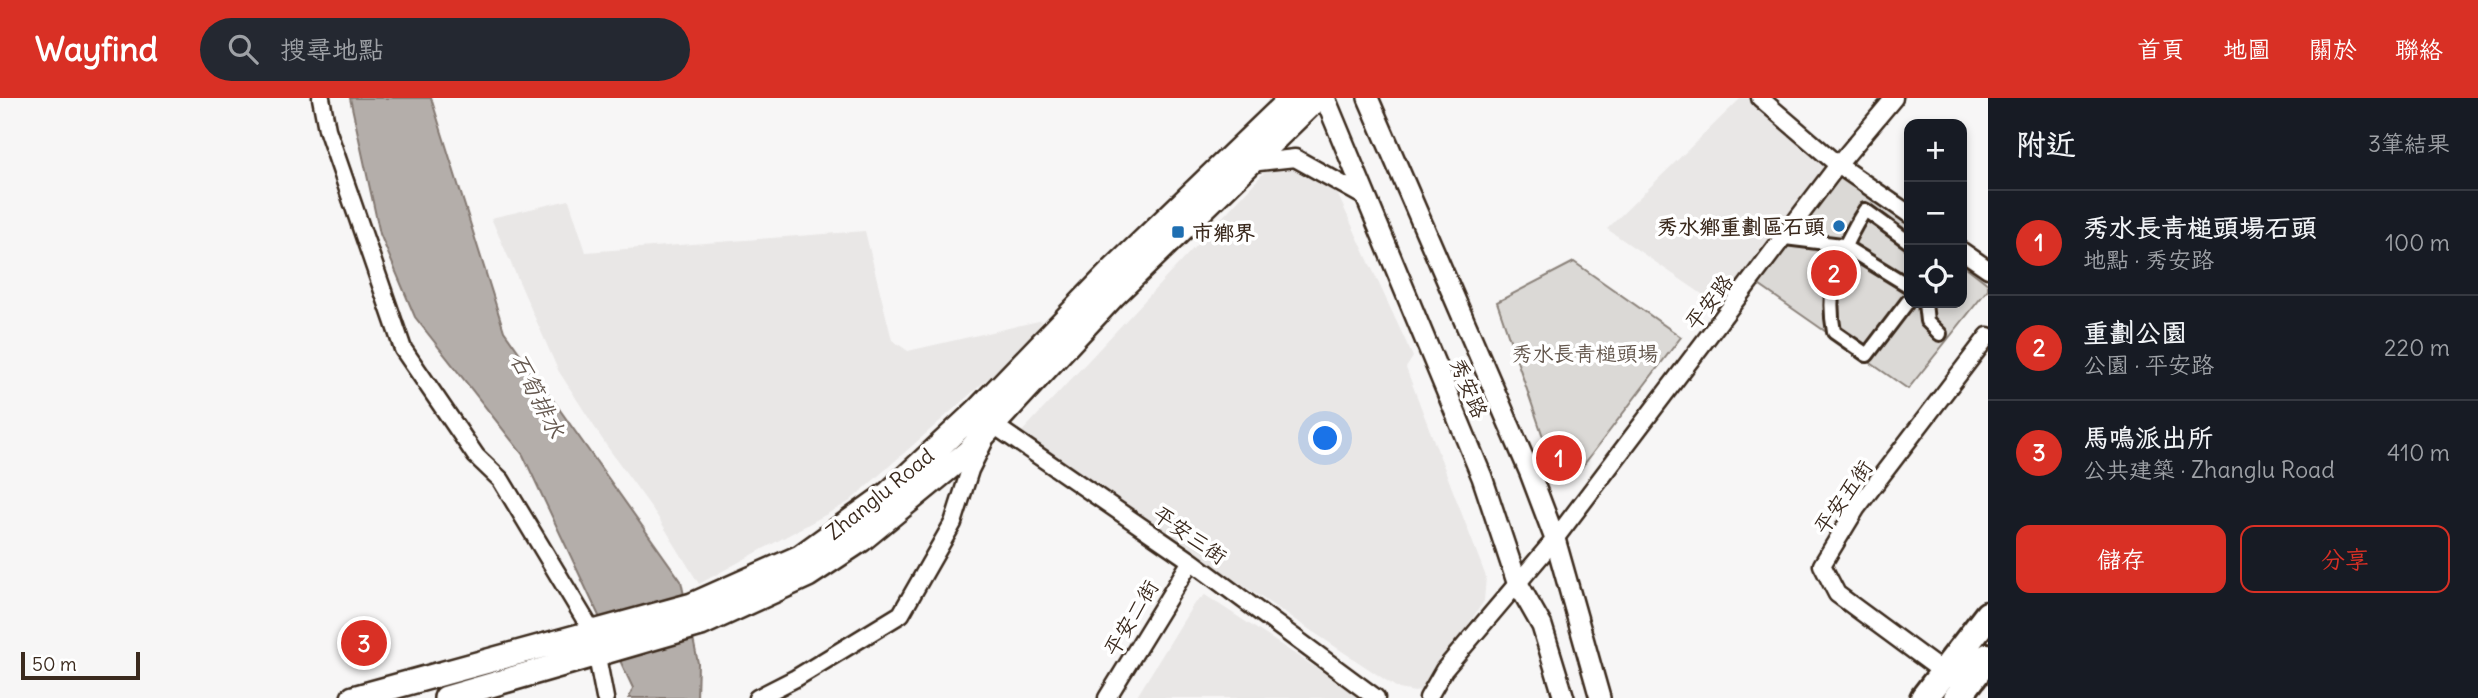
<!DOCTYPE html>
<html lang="zh-TW">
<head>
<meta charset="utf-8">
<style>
  body { margin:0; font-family:Delius,"LXGW WenKai TC",sans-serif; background:#242831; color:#f1f3f6 }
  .controls { position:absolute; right:21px; top:21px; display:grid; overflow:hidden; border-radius:14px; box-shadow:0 4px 10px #0003 }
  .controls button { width:63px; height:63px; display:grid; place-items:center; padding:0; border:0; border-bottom:2px solid #363941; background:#171b24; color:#f1f3f6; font:35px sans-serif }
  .scale { position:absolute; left:21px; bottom:18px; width:119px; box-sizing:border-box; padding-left:7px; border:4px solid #3b2a1e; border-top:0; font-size:19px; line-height:24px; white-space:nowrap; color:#3b2a1e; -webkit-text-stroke:5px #fff; paint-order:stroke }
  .you { position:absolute; left:1326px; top:341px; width:24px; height:24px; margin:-18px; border:5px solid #fff; border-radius:50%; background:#1a73e8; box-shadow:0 0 0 10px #1a73e833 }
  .badge { display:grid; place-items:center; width:46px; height:46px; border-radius:50%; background:#d93025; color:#fff; font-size:23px; font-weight:700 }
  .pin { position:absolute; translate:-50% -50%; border:4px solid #fff; box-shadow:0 2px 7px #0006 }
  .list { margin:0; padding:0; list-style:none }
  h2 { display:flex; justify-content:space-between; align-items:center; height:91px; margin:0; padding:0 28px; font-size:30px }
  h2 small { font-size:23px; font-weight:400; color:#9ea1a6 }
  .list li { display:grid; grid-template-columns:46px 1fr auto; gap:21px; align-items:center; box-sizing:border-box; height:105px; padding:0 28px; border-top:2px solid #363941 }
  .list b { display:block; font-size:26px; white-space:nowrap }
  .list p { margin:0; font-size:23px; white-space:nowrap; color:#9ea1a6 }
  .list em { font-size:23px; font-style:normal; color:#9ea1a6 }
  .actions { display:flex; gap:14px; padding:21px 28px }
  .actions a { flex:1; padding:16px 0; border:2px solid #d93025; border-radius:14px; text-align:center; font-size:24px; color:#d93025 }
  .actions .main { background:#d93025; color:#fff }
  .icon { flex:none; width:38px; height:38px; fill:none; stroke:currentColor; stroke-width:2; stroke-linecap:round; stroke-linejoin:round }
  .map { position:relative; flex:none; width:1988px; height:600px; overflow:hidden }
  header { display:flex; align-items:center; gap:42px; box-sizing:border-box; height:98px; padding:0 35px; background:#d93025; color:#fff }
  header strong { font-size:33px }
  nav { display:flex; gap:38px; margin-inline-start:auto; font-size:24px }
  .search { width:490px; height:63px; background:#242831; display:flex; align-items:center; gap:18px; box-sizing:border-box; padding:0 24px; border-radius:38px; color:#9ea1a6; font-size:26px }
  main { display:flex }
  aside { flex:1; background:#171b24 }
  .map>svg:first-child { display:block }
  .built { fill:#e9e7e6 }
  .green { fill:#dbd9d6; stroke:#8b827a; stroke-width:2 }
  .water { fill:#b4aeaa; stroke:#847972; stroke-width:2 }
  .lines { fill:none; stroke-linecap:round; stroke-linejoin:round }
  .pedestrian-casing { stroke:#3b2a1e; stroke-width:18 }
  .minor-casing { stroke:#3b2a1e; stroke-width:21 }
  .tertiary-casing { stroke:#3b2a1e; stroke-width:24 }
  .secondary-casing { stroke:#3b2a1e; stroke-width:28 }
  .primary-casing { stroke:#3b2a1e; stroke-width:32 }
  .pedestrian { stroke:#fff; stroke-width:12 }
  .minor { stroke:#fff; stroke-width:16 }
  .tertiary { stroke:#fff; stroke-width:19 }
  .secondary { stroke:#fff; stroke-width:23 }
  .primary { stroke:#fff; stroke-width:26 }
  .poi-dot { fill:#1f6fb2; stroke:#fff; stroke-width:2.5 }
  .labels { text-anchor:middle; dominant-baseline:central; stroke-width:7; stroke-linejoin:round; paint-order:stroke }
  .poi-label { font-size:21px; font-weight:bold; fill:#3b2a1e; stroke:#fff; text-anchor:end }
  .street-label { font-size:21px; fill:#3b2a1e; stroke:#fff }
  .park-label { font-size:21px; fill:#63564c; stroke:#fff }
  .water-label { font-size:23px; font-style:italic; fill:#65584f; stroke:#fff }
</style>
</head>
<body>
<header>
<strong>Wayfind</strong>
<div class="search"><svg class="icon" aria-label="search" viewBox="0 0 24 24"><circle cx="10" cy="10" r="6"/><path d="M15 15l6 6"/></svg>搜尋地點</div>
<nav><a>首頁</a><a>地圖</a><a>關於</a><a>聯絡</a></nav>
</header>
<main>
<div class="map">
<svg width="1988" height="600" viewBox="0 0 1988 600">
  <rect width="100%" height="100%" fill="#f7f6f6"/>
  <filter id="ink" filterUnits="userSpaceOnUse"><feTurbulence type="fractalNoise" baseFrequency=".0143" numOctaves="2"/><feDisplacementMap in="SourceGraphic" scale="14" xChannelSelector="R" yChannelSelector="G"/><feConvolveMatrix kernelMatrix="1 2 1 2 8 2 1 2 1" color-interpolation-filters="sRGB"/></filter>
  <g filter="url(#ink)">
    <path class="built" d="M 1741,0 L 1751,0 L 1820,49 L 1825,59 L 1823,76 L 1721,209 L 1607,131 Z
      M 1272,66 L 1304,68 L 1327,80 L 1337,95 L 1413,259 L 1406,270 L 1486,479 L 1484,503 L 1426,589 L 1415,594 L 1399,591 L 1018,338 Z
      M 569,102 L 586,154 L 865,133 L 892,242 L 908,253 L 1043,222 L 1021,251 L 849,404 L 699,486 L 656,416 L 606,347 L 558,272 L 491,120 Z
      M 1205,497 L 1362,600 L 1136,600 L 1193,507 Z"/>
    <path class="green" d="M 1836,73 L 1909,127 L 1909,205 L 1962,205 L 1962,166 L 1988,186 L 1988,191 L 1908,291 L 1753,183 Z
      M 1574,164 L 1681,239 L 1579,373 L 1553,368 L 1497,204 Z"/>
    <path class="water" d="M 350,0 L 431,0 L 504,233 L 681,483 L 698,565 L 697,600 L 629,600 L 633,590 L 523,357 L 415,219 L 380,136 Z"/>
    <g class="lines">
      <defs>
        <path id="pedestrian" d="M 1785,140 L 1842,147 L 1909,188
          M 1909,144 L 1865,112 C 1840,151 1825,187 1834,234 L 1867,257 L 1909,202
          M 1925,205 L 1927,223 L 1940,236"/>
        <path id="minor" d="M 321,0 L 327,31 L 403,251 L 476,358 L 501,382 L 592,533 L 605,600
          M 1760,0 L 1838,67 L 1909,116
          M 1250,65 L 1295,60 L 1365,99
          M 1962,153 L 1988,171
          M 985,321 L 1191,463 L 1376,600
          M 1951,580 L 1837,496 L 1822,467 L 1856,411 L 1988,238
          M 757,600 L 796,580 L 901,516 L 953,425 L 970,372 L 984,344
          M 1107,600 L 1191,463
          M 1428,600 L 1444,572 L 1555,441 L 1838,67 L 1894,0"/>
        <path id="tertiary" d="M 1325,0 L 1482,379 L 1517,484 L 1542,528 L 1564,600
          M 1368,0 L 1530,375 L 1555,441 L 1600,600"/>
        <path id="secondary" d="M 353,600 L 692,507 L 800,459 L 889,395 L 977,313 L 1110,175 L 1292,0
          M 446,600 L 701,526 L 808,477 L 861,442 L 967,355 L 1114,197 L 1317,0"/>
        <path id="primary" d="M 1924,600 L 1988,517
          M 1957,600 L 1988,559"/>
      </defs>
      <use href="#pedestrian" class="pedestrian-casing"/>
      <use href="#minor" class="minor-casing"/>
      <use href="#tertiary" class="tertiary-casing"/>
      <use href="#secondary" class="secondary-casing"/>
      <use href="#primary" class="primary-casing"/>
      <use href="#pedestrian" class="pedestrian"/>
      <use href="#minor" class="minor"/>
      <use href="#tertiary" class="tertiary"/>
      <use href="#secondary" class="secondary"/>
      <use href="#primary" class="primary"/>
    </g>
  </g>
  <g class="poi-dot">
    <circle cx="1839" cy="128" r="7"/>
    <rect x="1171" y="127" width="14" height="14" rx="3.5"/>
  </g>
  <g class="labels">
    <g class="poi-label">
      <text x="1825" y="128">秀水鄉重劃區石頭</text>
      <text x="1192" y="134" text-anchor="start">市鄉界</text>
    </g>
    <g class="street-label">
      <text transform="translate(1709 204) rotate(-52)">平安路</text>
      <text transform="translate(1469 290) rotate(67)">秀安路</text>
      <text transform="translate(880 396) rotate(-39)">Zhanglu Road</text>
      <text transform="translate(1843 399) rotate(-55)">平安五街</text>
      <text transform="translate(1190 437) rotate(35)">平安三街</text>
      <text transform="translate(1131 520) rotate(-59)">平安二街</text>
    </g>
    <g class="park-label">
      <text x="1585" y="255">秀水長青槌頭場</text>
    </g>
    <g class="water-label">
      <text transform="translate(538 297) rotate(63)">石筍排水</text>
    </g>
  </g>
</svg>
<div class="controls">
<button>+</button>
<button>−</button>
<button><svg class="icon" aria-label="locate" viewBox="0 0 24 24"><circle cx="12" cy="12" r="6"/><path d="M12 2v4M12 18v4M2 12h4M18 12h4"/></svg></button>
</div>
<div class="scale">50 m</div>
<div class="you"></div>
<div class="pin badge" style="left:1559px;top:360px">1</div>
<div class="pin badge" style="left:1834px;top:175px">2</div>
<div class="pin badge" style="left:364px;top:545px">3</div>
</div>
<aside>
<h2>附近<small>3筆結果</small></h2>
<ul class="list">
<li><span class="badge">1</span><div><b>秀水長青槌頭場石頭</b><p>地點 · 秀安路</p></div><em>100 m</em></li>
<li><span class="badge">2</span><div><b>重劃公園</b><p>公園 · 平安路</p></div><em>220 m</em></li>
<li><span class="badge">3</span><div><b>馬鳴派出所</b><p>公共建築 · Zhanglu Road</p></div><em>410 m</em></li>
</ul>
<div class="actions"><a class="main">儲存</a><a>分享</a></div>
</aside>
</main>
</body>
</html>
